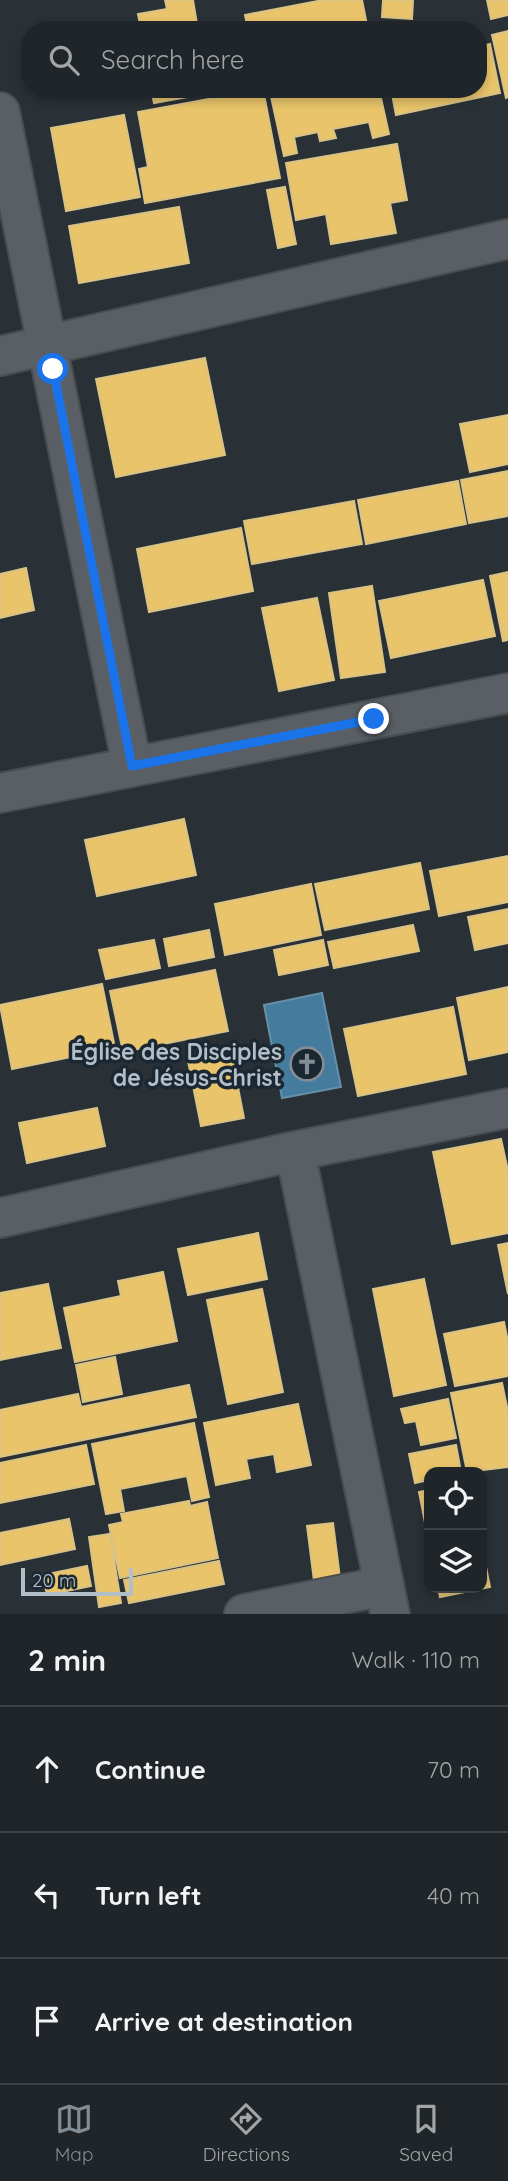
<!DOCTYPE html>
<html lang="en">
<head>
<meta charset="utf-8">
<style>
  body { margin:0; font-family:Quicksand,sans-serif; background:#272d30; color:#f1f3f6 }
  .controls { position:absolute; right:21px; bottom:21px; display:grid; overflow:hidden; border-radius:14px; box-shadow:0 4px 10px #0003 }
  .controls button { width:63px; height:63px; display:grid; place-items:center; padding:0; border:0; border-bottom:2px solid #3c4245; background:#1f2528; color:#f1f3f6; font:35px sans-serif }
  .scale { position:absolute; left:21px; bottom:18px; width:112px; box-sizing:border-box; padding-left:7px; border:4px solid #b2bec8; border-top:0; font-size:19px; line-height:24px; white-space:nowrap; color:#b2bec8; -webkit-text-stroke:5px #1c2831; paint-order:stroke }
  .stop { position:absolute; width:21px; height:21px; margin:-16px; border:5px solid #1a73e8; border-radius:50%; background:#fff }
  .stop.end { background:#1a73e8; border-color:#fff; box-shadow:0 2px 7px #0008 }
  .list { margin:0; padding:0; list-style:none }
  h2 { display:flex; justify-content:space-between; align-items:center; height:91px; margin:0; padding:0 28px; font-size:30px }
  h2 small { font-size:23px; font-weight:400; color:#a1a5a8 }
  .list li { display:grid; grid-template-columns:46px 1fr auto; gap:21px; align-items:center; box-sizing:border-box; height:126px; padding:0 28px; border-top:2px solid #3c4245 }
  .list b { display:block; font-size:26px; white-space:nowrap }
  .list em { font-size:23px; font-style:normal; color:#a1a5a8 }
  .icon { flex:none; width:38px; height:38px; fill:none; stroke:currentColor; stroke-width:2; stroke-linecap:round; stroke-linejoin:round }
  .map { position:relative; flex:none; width:508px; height:1614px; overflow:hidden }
  .search { position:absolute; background:#1f2528; box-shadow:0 4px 10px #0003; left:21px; right:21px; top:21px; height:77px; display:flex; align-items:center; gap:18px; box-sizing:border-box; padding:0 24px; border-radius:28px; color:#a1a5a8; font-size:26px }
  .sheet { height:469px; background:#1f2528 }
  nav { display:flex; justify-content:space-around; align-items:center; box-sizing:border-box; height:98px; border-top:2px solid #3c4245; background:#1f2528; font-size:19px; color:#a1a5a8 }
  nav a { display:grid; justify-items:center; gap:4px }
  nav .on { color:#828d95 }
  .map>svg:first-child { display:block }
  .homes { fill:#e9c46a; stroke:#d8c286; stroke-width:2 }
  .public { fill:#457b9d; stroke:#668faa; stroke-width:2 }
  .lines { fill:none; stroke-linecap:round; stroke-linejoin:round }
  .minor-casing { stroke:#474d51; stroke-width:42 }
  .minor { stroke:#595f64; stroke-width:38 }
  .route { stroke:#1a73e8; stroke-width:9 }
  .labels { text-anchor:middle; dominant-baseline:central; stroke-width:7; stroke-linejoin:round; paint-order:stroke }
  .poi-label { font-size:23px; font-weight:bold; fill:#b2bec8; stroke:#1c2831; text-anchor:end }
</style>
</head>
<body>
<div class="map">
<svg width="508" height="1614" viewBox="0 0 508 1614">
  <rect width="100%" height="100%" fill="#293136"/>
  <path class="homes" d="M 165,0 L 193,0 L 198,30 L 141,30 L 138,14 L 167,9 Z
    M 323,0 L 362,0 L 368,30 L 248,30 L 245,15 Z
    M 383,0 L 413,0 L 412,19 L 382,17 Z
    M 487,0 L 508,0 L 508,15 L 491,19 Z
    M 508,31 L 508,97 L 506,98 L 492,35 Z
    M 490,44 L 500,93 L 396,115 L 391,89 L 478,89 L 478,47 Z
    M 151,89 L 210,89 L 210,93 L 154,103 Z
    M 263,89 L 280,178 L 145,203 L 139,169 L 148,167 L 138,112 Z
    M 285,89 L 379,89 L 389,134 L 373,138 L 369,122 L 333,129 L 336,138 L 320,141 L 318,132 L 294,137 L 297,153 L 284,156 L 270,92 Z
    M 124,115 L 140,197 L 66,211 L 51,128 Z
    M 397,144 L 407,200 L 390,203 L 396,233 L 331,244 L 326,214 L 296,220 L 286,163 Z
    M 285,187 L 296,244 L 278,248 L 267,190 Z
    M 179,207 L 189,263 L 79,283 L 69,226 Z
    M 205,358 L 225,455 L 116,477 L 96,379 Z
    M 508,415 L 508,464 L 470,472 L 460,424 Z
    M 508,471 L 508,516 L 469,523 L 461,480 Z
    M 458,481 L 466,524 L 366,544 L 358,500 Z
    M 354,501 L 362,544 L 252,564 L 244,521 Z
    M 241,528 L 253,591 L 149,612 L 137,549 Z
    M 26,568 L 34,610 L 0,618 L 0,574 Z
    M 508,572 L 508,640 L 503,641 L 490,576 Z
    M 483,580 L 495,636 L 391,658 L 379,601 Z
    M 372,586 L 385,672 L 341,678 L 329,593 Z
    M 317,598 L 334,680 L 279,691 L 262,608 Z
    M 184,819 L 196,875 L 97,896 L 85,840 Z
    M 508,856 L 508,902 L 439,916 L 430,871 Z
    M 420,863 L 429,909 L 325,930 L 315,884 Z
    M 311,884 L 321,935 L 225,955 L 215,904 Z
    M 508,909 L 508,943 L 475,950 L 468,917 Z
    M 413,925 L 419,951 L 334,968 L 328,942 Z
    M 209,930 L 214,957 L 169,966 L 164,939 Z
    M 154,940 L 160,968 L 106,979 L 99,950 Z
    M 323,940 L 328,965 L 279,975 L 274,950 Z
    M 215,970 L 228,1031 L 123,1052 L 110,991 Z
    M 102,984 L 115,1048 L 12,1069 L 0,1005 Z
    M 508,987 L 508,1052 L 469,1060 L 457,998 Z
    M 453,1007 L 466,1074 L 358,1096 L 344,1029 Z
    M 230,1047 L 244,1118 L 201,1126 L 187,1056 Z
    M 97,1108 L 105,1146 L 27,1163 L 19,1123 Z
    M 501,1139 L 508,1171 L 508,1233 L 452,1244 L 433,1152 Z
    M 258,1233 L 267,1279 L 188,1295 L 178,1249 Z
    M 508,1243 L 508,1294 L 498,1245 Z
    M 163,1272 L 177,1341 L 75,1362 L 64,1308 L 121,1296 L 118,1281 Z
    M 424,1279 L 446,1385 L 394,1396 L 373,1289 Z
    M 48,1284 L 61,1348 L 0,1360 L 0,1293 Z
    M 262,1289 L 283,1392 L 228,1404 L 207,1300 Z
    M 504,1322 L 508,1342 L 508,1376 L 455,1386 L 444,1334 Z
    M 115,1357 L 122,1394 L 83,1402 L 76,1365 Z
    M 502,1383 L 508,1412 L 508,1467 L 467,1472 L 451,1393 Z
    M 189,1385 L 196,1417 L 0,1457 L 0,1410 L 78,1394 L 81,1407 Z
    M 448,1399 L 456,1438 L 421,1445 L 416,1421 L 405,1423 L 401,1409 Z
    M 298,1404 L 311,1465 L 277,1472 L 274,1454 L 246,1459 L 250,1478 L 216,1485 L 204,1423 Z
    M 194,1423 L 209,1497 L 192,1501 L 187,1476 L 120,1489 L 124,1511 L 106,1514 L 92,1444 Z
    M 86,1445 L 94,1484 L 0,1503 L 0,1463 Z
    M 456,1445 L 461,1472 L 429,1472 L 429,1480 L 415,1483 L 409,1454 Z
    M 429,1490 L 429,1543 L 419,1492 Z
    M 189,1501 L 190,1506 L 207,1502 L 218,1558 L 120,1578 L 109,1525 L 123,1522 L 121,1514 Z
    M 69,1519 L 75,1549 L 0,1565 L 0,1533 Z
    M 333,1523 L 340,1578 L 314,1581 L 307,1526 Z
    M 110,1534 L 121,1603 L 99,1607 L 89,1537 Z
    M 482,1547 L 490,1587 L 440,1597 L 438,1588 L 482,1588 Z
    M 219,1561 L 224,1584 L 129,1603 L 124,1580 Z
    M 87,1566 L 91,1586 L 47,1595 L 43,1575 Z"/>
  <path class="public" d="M 322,993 L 341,1087 L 282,1098 L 264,1005 Z"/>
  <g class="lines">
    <defs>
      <path id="minor" d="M 0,112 L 132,766
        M 0,356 L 508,239
        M 0,793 L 508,693
        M 295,1151 L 390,1614
        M 0,1218 L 295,1151 L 508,1108
        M 244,1614 L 384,1586"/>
    </defs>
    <use href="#minor" class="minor-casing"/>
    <use href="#minor" class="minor"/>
  </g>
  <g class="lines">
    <path class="route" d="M 53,369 L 132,766 L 374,719"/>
  </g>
  <defs>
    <symbol id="church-ring" viewBox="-11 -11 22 22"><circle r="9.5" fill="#1c2831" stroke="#828d95" stroke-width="1.5"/><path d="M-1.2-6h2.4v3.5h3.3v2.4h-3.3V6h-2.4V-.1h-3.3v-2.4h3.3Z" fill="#828d95"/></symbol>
  </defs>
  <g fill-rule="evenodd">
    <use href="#church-ring" x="288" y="1045" width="38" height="38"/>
  </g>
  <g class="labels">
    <g class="poi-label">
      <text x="282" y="1051">Église des Disciples<tspan x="282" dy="26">de Jésus-Christ</tspan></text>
    </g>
  </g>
</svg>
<div class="controls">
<button><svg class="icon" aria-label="locate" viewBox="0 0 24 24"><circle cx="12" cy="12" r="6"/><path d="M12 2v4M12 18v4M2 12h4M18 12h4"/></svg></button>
<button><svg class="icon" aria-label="layers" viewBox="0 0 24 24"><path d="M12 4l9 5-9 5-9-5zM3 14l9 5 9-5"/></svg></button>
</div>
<div class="scale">20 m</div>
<div class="stop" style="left:53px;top:369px"></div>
<div class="stop end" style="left:374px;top:719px"></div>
<div class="search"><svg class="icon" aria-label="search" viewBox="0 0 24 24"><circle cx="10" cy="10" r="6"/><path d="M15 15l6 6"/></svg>Search here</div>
</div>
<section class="sheet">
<h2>2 min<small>Walk · 110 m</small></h2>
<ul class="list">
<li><svg class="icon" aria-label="ahead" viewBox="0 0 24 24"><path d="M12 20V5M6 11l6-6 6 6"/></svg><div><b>Continue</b></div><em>70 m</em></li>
<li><svg class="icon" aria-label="left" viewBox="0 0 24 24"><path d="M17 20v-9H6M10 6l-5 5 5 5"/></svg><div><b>Turn left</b></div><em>40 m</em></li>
<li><svg class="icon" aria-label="arrive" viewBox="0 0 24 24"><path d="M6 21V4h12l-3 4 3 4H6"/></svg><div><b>Arrive at destination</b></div></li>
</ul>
</section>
<nav>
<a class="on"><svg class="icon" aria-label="map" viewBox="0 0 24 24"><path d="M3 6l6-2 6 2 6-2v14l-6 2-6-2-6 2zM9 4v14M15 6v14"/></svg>Map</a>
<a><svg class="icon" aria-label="directions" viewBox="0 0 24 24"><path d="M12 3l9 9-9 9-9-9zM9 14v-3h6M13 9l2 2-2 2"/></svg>Directions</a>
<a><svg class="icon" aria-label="saved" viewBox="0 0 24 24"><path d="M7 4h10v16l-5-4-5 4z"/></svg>Saved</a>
</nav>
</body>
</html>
